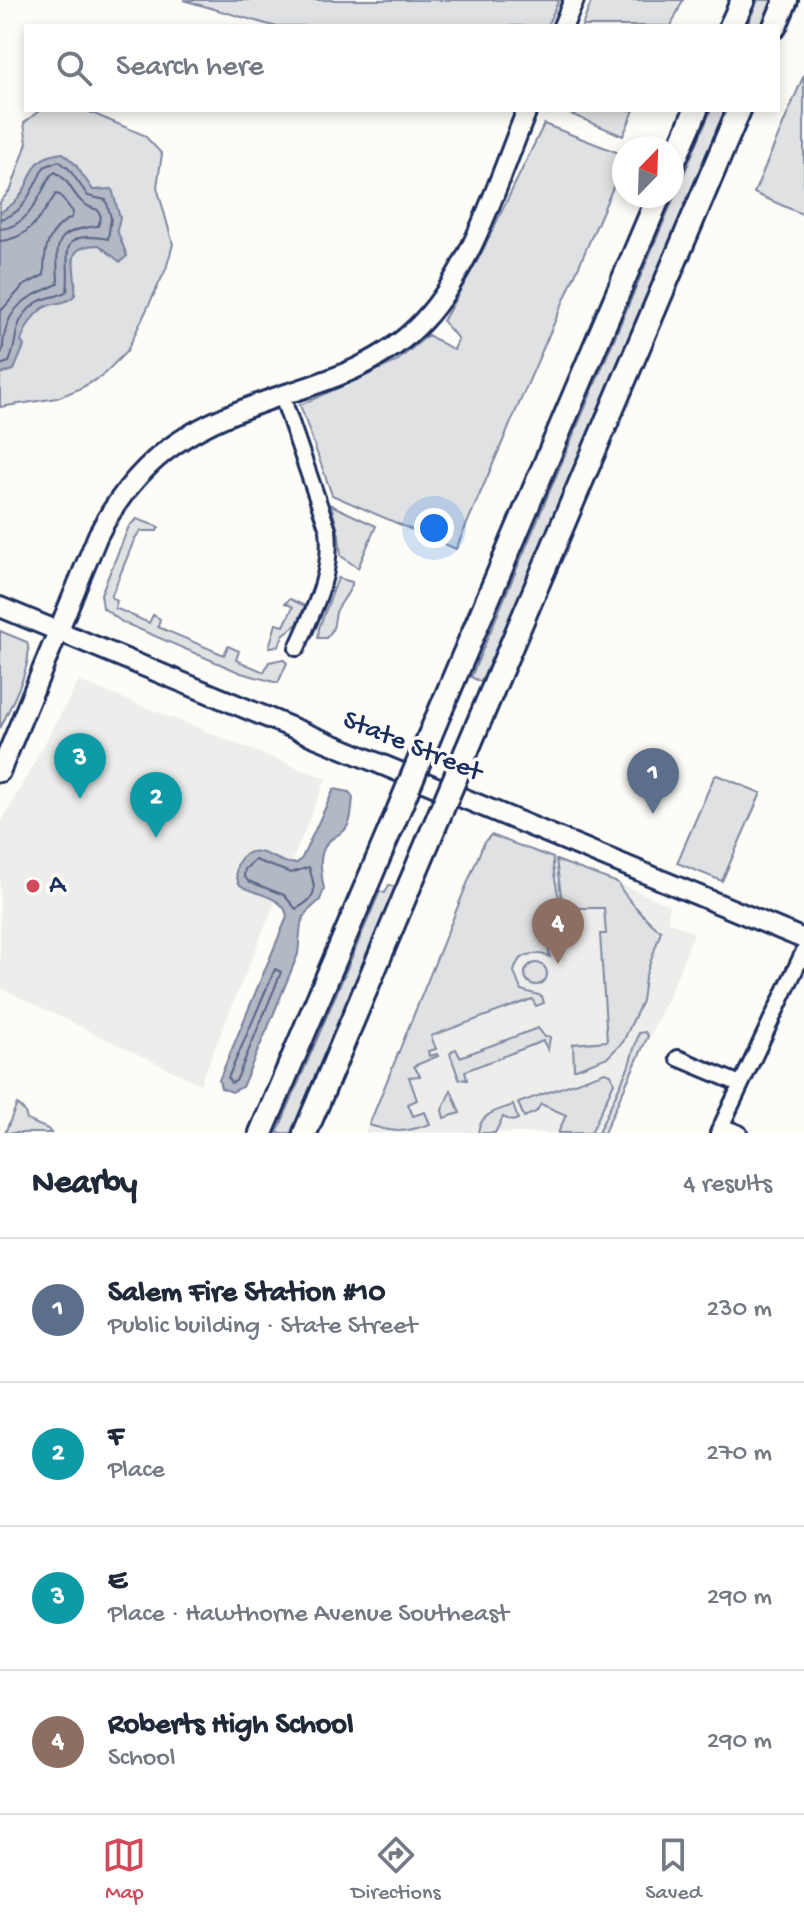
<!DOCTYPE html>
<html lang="en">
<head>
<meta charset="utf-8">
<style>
  body { margin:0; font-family:"Gochi Hand",sans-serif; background:#f2f2f3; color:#1f2937 }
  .compass { position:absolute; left:612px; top:136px; width:72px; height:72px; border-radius:50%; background:#fff; box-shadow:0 4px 12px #0003; rotate:23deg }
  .you { position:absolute; left:434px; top:528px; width:28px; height:28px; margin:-20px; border:6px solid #fff; border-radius:50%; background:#1a73e8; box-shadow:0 0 0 12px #1a73e833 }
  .badge { display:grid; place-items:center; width:52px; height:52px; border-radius:50%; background:#d1495b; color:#fff; font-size:26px; font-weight:700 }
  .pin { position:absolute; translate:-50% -66px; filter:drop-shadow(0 2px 4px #0008) }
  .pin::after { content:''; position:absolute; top:42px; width:28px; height:24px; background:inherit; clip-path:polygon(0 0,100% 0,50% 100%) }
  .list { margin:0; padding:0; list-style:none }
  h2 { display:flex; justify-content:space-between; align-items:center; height:104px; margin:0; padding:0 32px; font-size:34px }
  h2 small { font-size:26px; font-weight:400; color:#747a83 }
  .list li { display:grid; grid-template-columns:52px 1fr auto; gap:24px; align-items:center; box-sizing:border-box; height:144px; padding:0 32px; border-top:2px solid #e0e1e3 }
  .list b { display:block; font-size:30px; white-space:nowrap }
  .list p { margin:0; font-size:26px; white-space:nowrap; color:#747a83 }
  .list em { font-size:26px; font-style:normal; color:#747a83 }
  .icon { flex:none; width:44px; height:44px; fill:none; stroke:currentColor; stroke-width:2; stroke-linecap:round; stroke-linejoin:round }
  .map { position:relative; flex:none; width:804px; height:1133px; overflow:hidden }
  .search { position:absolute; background:#fff; box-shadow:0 4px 12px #0003; left:24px; right:24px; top:24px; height:88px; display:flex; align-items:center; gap:20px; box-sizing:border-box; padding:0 28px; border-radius:0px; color:#747a83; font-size:30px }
  .sheet { height:680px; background:#fff }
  nav { display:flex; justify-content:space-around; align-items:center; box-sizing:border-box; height:112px; border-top:2px solid #e0e1e3; background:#fff; font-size:22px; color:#747a83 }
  nav a { display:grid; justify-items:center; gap:4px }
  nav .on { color:#d1495b }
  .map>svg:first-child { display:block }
  .built { fill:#edeeec }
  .green { fill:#e0e1e3; stroke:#7e88a0; stroke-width:2 }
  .water { fill:#b3b8c5; stroke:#76819c; stroke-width:2 }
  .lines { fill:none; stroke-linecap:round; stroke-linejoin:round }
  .shore { stroke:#586687; stroke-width:2 }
  .minor-casing { stroke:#1b2f5e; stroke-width:20 }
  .major-casing { stroke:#1b2f5e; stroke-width:24 }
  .highway-casing { stroke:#1b2f5e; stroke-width:28 }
  .minor { stroke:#fdfcf7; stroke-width:14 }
  .major { stroke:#fdfcf7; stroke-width:18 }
  .highway { stroke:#fdfcf7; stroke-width:22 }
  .highway-bridge-casing { stroke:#1b2f5e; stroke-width:28; stroke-linecap:butt }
  .highway-bridge { stroke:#fdfcf7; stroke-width:22 }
  .poi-dot { fill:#d1495b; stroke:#fdfcf7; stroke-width:3 }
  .labels { text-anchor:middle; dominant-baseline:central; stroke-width:7; stroke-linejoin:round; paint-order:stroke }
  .street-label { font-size:28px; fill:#1b2f5e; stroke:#fdfcf7 }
  .poi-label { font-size:28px; fill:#1b2f5e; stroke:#fdfcf7; text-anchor:start }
</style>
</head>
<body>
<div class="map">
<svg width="804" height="1133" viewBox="0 0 804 1133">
  <rect width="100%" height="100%" fill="#fdfcf7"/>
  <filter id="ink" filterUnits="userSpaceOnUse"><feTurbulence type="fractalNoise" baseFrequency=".0125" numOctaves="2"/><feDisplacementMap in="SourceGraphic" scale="16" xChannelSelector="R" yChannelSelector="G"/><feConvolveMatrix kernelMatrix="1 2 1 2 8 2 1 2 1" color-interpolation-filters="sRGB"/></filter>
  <g filter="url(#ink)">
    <path class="built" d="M 79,681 L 326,779 L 200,1084 L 0,988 L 0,825 Z
      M 491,835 L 618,883 L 669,905 L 668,921 L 694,933 L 669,996 L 604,1133 L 365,1133 L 484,842 Z"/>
    <path class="green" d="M 183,0 L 559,0 L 547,26 L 273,26 Z
      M 592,0 L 683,0 L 671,26 L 582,26 Z
      M 758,0 L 772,0 L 761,26 L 747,26 Z
      M 804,75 L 804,215 L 754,193 Z
      M 40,110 L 85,110 L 144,135 L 162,154 L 157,187 L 173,244 L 166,269 L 127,351 L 101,377 L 79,389 L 57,398 L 0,407 L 0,202 L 11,189 L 27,143 L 24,123 Z
      M 561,110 L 634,110 L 623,136 Z
      M 711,110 L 726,110 L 512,614 L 481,682 L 471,677 Z
      M 544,124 L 624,155 L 624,162 L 456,549 L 332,495 L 300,405 L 396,362 L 428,335 L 454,350 L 458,339 L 443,321 L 481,254 Z
      M 331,505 L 376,526 L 358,568 L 341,556 L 339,535 Z
      M 137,519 L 159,527 L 157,531 L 141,531 L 135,538 L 111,597 L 117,601 L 115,608 L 149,623 L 153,615 L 160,619 L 158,627 L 224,655 L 228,646 L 239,651 L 236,660 L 264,672 L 269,662 L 283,659 L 287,663 L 278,683 L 241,673 L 122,622 L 103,608 L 101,594 L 129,526 Z
      M 338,578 L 352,582 L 352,585 C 348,594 343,600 338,608 C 332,618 338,627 326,638 L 318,638 L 319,628 Z
      M 290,599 L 305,606 L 297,624 L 283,635 L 279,646 L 269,647 L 276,624 L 284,626 L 293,607 L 285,603 Z
      M 0,631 L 27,642 C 35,663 9,708 0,729 Z
      M 717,775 L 761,793 L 722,881 L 677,863 L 714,777 Z
      M 491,835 L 553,858 C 552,875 559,891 560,908 L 557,909 L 558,928 L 545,929 L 550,957 C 534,950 517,954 514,972 L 521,990 L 542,996 L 544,1003 L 536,1006 L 532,999 L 431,1036 L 436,1049 L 428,1051 L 429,1056 L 437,1054 L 438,1056 L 414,1066 L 420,1076 L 409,1077 L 417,1100 L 408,1104 L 413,1116 L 425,1112 L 430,1124 C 404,1133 395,1133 369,1125 L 484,842 Z
      M 556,860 L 618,883 C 622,894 650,924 661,931 L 645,978 L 642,1001 L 623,1042 L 608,1057 L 576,1069 L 574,1069 L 573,1044 L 607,1041 L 600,934 L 606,934 L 604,908 L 563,908 Z
      M 389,885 L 396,887 L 291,1133 L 277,1133 L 380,891 L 385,893 Z
      M525 974a11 11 0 1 1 22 0a11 11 0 1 1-22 0Z
      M 538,1028 L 545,1037 L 550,1037 L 548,1050 L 543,1041 L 465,1071 L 467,1080 L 459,1079 L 450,1054 L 453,1050 L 456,1049 L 460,1057 Z
      M 645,1032 L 648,1036 L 604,1133 L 598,1133 L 628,1068 L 639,1033 Z
      M 605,1072 L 611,1074 L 614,1083 L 591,1133 L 558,1133 L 566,1115 L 541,1104 L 536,1112 L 524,1117 L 518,1103 Z
      M 451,1090 L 460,1113 L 444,1118 L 442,1110 Z
      M 17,1104 L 25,1112 L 27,1120 L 48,1129 L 51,1133 L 5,1133 Z
      M 513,1105 L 518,1119 L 512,1121 L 503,1117 L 495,1133 L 478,1133 C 480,1113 497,1111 513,1105 Z"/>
    <path class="water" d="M 63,153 L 75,164 L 93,190 L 112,189 L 120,218 L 117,230 L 127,256 L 120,262 L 99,245 C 60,246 78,267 75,295 C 67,303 61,302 50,305 C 34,310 26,327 21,341 L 24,346 L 14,370 L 0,374 L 0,213 C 6,208 16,203 20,196 C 36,173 29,157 63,153 Z
      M 334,789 L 349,792 L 353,797 C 352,805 352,816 349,823 C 346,831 342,832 336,836 C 315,847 321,872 324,889 L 320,900 L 306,913 L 301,923 L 298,954 L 269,1025 L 242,1087 L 232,1092 L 221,1088 L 219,1080 L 287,917 C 285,896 255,895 240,885 C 236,878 234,870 239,861 C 256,837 278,867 297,863 L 302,858 Z"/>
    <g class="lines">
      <path class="shore" d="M 0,219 C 25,215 33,186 44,167 L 59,161 L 69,169 L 88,196 L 106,200 L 111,218 L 108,239 C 52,229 72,257 67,291 C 58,298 46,296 36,303 C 10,323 20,338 9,362 L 0,365
        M 0,229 C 29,227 39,196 51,175 L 55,172 C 75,183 72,204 98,210 L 101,217 L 98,226 C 51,231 57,244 58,284 C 31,296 10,302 4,337 C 2,345 5,348 0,355
        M 0,241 C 29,239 42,215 56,194 L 60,195 L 73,212 L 72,217 C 47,230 44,249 44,275 L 23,286 L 0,312
        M 255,860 L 291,873 L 309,867 C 315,889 320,896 296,909 L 284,895 L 248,881 L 244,876 L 245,869 Z
        M 275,969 L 281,972 L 278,980 L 236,1081 L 231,1083 L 228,1078 Z"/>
      <defs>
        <path id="minor" d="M 282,396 L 328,530 C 333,573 314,609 297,648
          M 678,1058 L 740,1084
          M 721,1126 L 739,1133
          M 718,1133 L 804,951"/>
        <path id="major" d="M 563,26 L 574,0
          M 0,607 L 804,939
          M 0,772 L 98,535 C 142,450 199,423 286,394 C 337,378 386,361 423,321 C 472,269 500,176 527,110"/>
        <path id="highway" d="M 731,26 L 743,0
          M 775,26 L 786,0
          M 672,165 L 696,110
          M 430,735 L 659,196
          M 467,750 L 739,110
          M 261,1133 L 394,821
          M 305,1133 L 430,837"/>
      </defs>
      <use href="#minor" class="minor-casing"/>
      <use href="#major" class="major-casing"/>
      <use href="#highway" class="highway-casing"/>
      <use href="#minor" class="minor"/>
      <use href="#major" class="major"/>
      <use href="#highway" class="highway"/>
      <defs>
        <path id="highway-bridge" d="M 394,821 L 430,735
          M 430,837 L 467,750"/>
      </defs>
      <use href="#highway-bridge" class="highway-bridge-casing"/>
      <use href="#highway-bridge" class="highway-bridge"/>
    </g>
  </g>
  <circle class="poi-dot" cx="33" cy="886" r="8"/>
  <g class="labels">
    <g class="street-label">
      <text transform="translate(412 747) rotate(22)">State Street</text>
    </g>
    <g class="poi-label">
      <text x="49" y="886">A</text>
    </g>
  </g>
</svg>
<svg class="compass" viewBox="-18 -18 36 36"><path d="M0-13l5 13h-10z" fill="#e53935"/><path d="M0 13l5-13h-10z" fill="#747a83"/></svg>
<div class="you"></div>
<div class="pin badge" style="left:653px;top:814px;background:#5c6f8a">1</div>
<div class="pin badge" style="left:156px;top:838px;background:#0f9aa8">2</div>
<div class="pin badge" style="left:80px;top:799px;background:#0f9aa8">3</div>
<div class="pin badge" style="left:558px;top:964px;background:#8d6e63">4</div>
<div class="search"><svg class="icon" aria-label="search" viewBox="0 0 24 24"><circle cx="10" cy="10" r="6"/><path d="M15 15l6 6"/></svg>Search here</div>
</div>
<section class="sheet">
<h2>Nearby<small>4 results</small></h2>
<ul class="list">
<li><span class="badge" style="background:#5c6f8a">1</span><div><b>Salem Fire Station #10</b><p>Public building · State Street</p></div><em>230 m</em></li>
<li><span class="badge" style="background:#0f9aa8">2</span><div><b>F</b><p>Place</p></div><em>270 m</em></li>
<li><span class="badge" style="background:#0f9aa8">3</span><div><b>E</b><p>Place · Hawthorne Avenue Southeast</p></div><em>290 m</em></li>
<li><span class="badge" style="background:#8d6e63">4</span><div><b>Roberts High School</b><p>School</p></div><em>290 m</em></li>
</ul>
</section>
<nav>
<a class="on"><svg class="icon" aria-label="map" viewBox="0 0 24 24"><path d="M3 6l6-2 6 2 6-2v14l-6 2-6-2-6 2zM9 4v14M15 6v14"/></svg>Map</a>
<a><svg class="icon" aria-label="directions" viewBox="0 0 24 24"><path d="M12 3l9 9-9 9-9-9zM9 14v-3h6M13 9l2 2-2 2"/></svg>Directions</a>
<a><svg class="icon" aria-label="saved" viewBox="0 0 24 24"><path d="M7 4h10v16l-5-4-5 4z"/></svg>Saved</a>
</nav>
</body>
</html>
